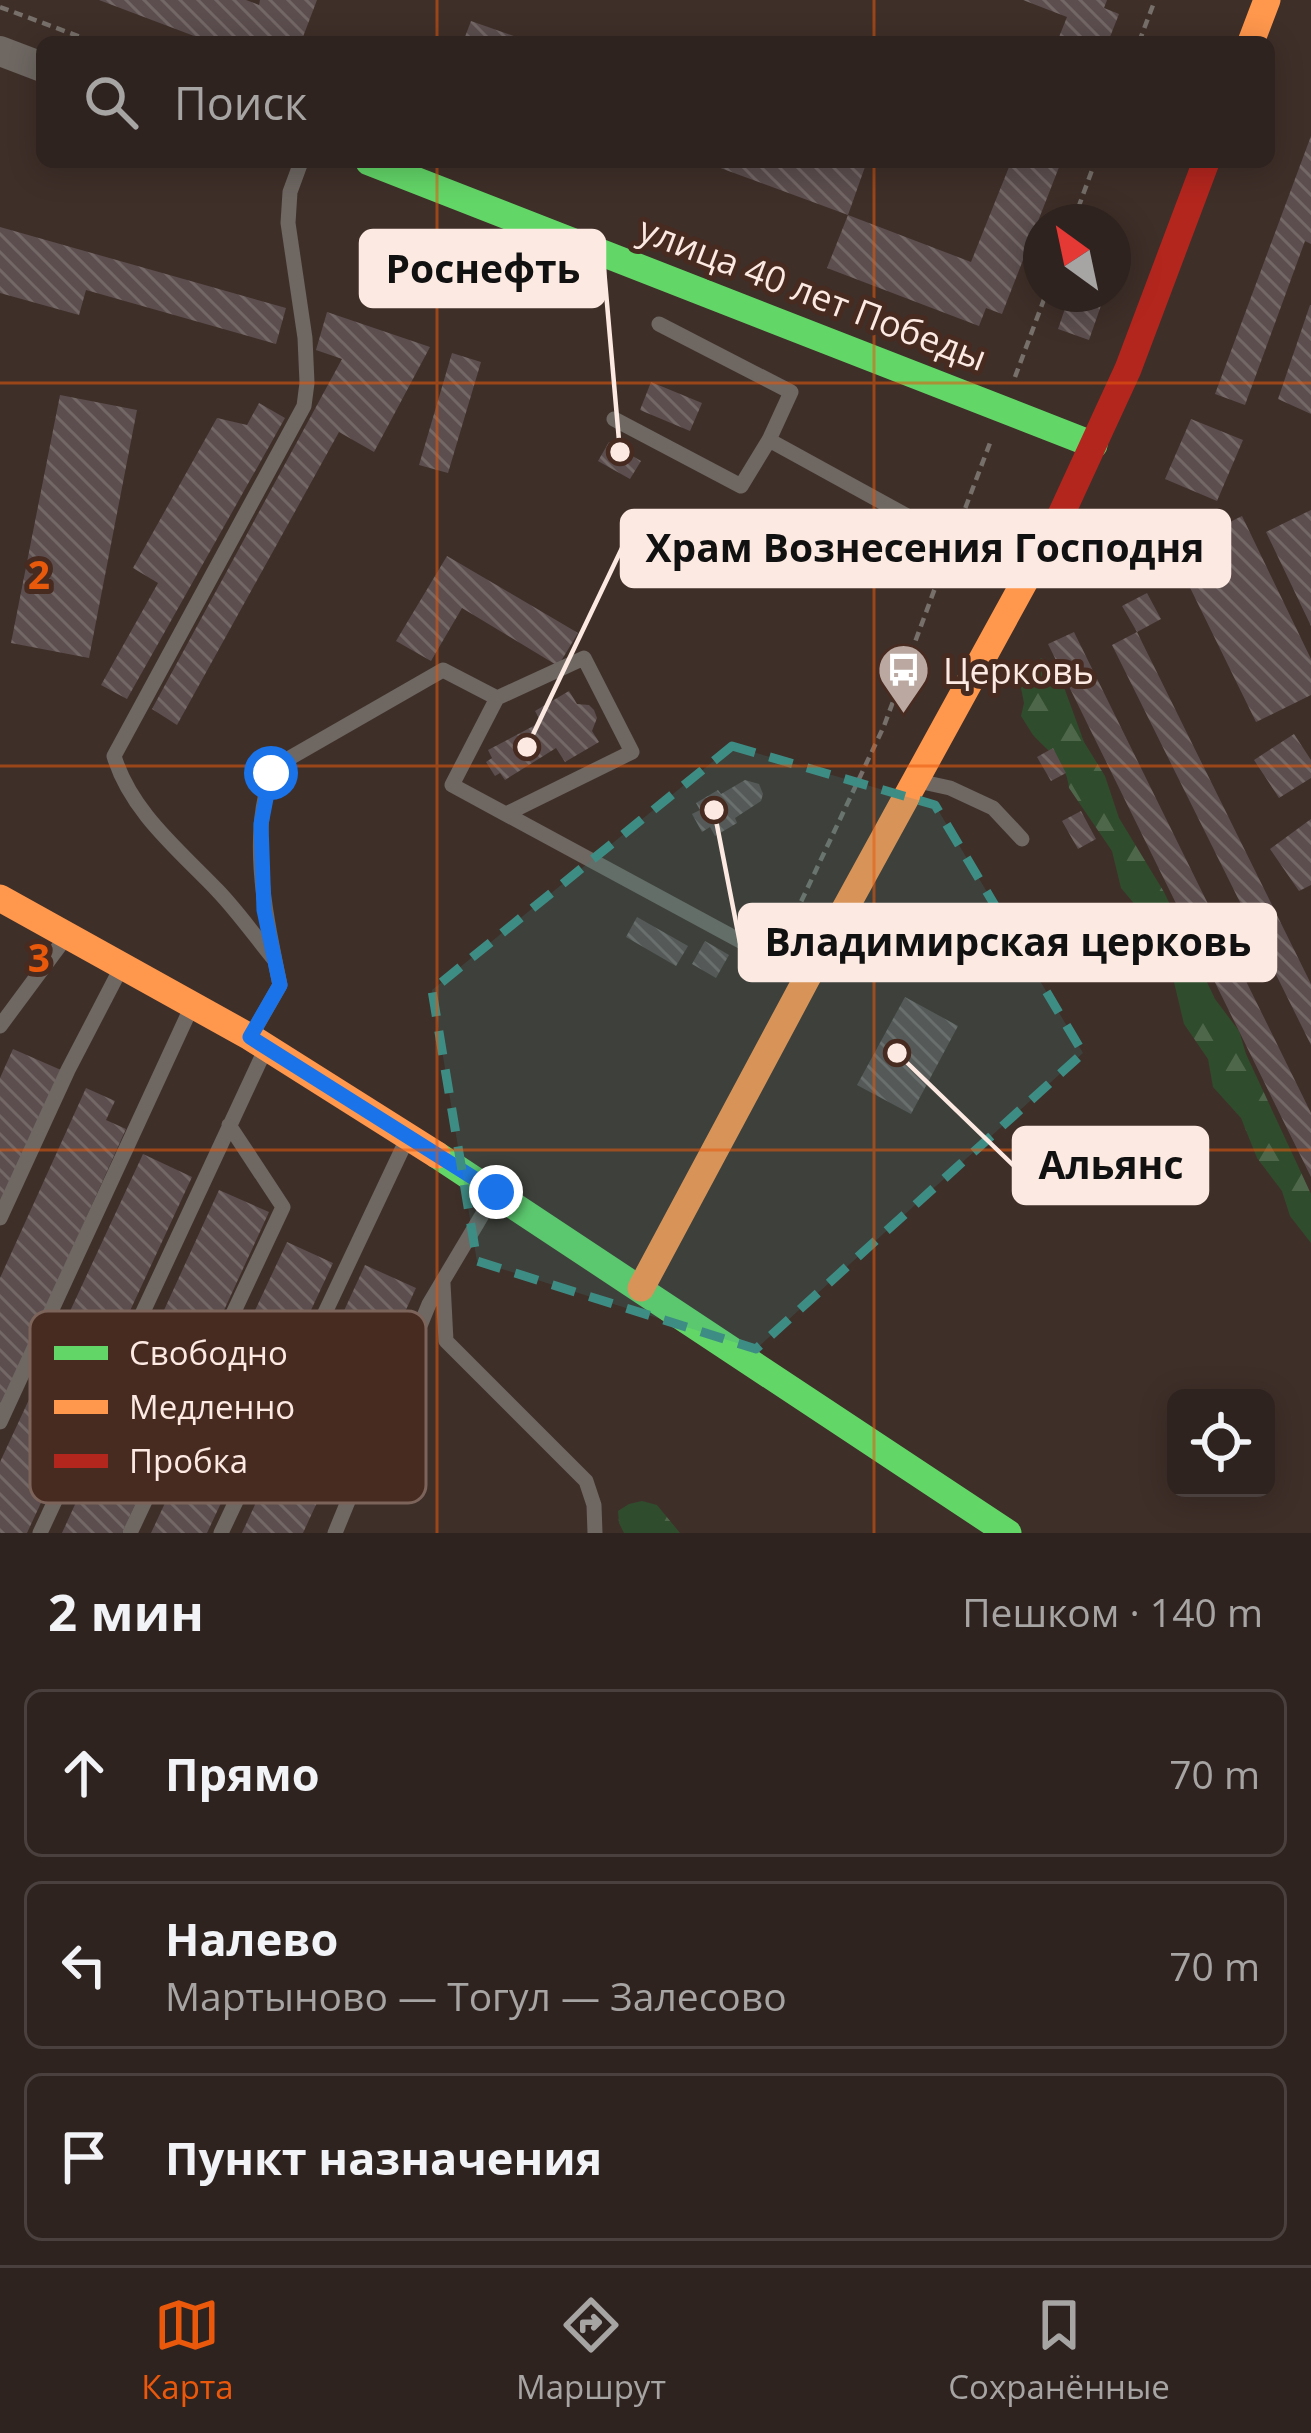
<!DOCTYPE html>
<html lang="ru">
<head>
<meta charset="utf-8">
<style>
  body { margin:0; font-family:"Open Sans",sans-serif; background:#3b2f2c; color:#f1f3f6 }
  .controls { position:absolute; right:36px; bottom:36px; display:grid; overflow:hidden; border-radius:18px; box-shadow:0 6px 30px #0003 }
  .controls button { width:108px; height:108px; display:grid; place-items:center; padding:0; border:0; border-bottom:3px solid #4a403d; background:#2f231f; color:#f1f3f6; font:60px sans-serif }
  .compass { position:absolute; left:1023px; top:204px; width:108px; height:108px; border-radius:50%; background:#2f231f; box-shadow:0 6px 30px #0003; rotate:327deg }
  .stop { position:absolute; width:36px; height:36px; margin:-27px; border:9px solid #1a73e8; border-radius:50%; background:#fff }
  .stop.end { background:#1a73e8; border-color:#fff; box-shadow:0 3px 12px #0008 }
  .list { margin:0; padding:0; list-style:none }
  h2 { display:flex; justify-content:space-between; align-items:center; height:156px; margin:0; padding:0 48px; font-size:51px }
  h2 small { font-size:39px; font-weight:400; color:#a7a4a4 }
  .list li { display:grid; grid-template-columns:78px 1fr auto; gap:36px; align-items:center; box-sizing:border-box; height:168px; margin:0 24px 24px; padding:0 24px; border:3px solid #4a403d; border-radius:18px }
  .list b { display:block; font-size:45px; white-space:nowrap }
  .list p { margin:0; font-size:39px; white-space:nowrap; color:#a7a4a4 }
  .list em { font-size:39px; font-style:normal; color:#a7a4a4 }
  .icon { flex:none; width:66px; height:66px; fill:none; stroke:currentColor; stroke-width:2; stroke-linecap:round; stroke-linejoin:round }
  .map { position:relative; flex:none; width:1311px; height:1533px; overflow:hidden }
  .search { position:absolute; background:#2f231f; box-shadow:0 6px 30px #0003; left:36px; right:36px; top:36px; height:132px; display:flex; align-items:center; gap:30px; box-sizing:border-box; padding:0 42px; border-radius:18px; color:#a7a4a4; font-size:45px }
  .sheet { height:732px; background:#2f231f }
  nav { display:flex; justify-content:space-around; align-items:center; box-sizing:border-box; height:168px; border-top:3px solid #4a403d; background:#2f231f; font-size:33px; color:#a7a4a4 }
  nav a { display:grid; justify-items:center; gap:6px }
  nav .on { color:#ea580c }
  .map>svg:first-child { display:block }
  .forest { fill:url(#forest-firs) }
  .building { fill:url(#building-back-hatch) }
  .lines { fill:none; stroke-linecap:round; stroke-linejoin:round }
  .path { stroke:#766f6a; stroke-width:4.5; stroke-dasharray:9 6; stroke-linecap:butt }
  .lane { stroke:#6e6762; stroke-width:15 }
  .street { stroke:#6e6762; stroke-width:30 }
  .fast { stroke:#63d668; stroke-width:27 }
  .slow { stroke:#ff974d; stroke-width:27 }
  .jam { stroke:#b3261e; stroke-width:27 }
  .route { stroke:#1a73e8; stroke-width:15 }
  .marked { fill:#3e8d85; fill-opacity:0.2; stroke:#3e8d85; stroke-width:9; stroke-dasharray:24 15; stroke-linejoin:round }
  .grid { fill:none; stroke:#e8590c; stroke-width:3; stroke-opacity:0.55 }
  .labels { text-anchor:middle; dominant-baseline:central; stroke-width:10; stroke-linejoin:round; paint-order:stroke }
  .street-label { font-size:36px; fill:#fce9e2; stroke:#472b21 }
  .poi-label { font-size:36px; fill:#fce9e2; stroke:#472b21; text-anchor:start }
  .key { fill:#472b21; stroke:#7d645b; stroke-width:3 }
  .key-label { font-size:33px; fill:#fce9e2 }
  .grid-label { font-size:39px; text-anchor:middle; font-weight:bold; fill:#e8590c; stroke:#472b21; stroke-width:10; stroke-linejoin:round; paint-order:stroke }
  .leader { fill:none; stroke:#fce9e2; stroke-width:4.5 }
  .callout-dot { fill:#fce9e2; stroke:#472b21; stroke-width:4.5 }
  .callout { fill:#fce9e2; stroke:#fce9e2; stroke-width:4.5 }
  .callout-label { font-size:39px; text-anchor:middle; font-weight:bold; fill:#111 }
</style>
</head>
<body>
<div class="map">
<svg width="1311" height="1533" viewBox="0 0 1311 1533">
  <defs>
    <pattern id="forest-firs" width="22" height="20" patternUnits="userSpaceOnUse" patternTransform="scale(3)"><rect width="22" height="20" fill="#2f4c2c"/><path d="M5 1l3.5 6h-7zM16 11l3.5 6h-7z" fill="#4e664a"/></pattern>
    <pattern id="building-back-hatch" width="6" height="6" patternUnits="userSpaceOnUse" patternTransform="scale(3)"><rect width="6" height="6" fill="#5c4e4e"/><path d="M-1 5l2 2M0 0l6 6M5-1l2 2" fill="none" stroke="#746867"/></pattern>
  </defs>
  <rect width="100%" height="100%" fill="#3f2f29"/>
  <path class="forest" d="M 1041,658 L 1055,667 L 1061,679 L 1084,742 L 1105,776 L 1119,818 L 1164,892 L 1215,999 L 1239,1031 L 1246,1054 L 1311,1194 L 1311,1243 L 1290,1216 L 1282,1191 L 1257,1158 L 1241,1118 L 1213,1087 L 1208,1059 L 1184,1024 L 1173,978 L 1142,944 L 1137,932 L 1137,907 L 1121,888 L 1112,851 L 1069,788 C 1066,761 1049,753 1033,735 C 1029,729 1025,722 1021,716 L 1024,703 L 1019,678 Z
    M 642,1501 L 657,1505 L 680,1533 L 624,1533 L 619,1523 L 618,1511 L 629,1504 Z"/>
  <path class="building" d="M 99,0 L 246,0 L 259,5 L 260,0 L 317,0 L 301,42 L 210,42 Z
    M 1023,0 L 1107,0 L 1104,8 L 1119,14 L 1108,42 L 1057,42 L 1067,17 Z
    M 471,21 L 528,41 L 528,42 L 463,42 Z
    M 1311,136 L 1311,244 L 1305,241 L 1245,405 L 1215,394 Z
    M 704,162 L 866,164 L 848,215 L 971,262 L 1011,162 L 1061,162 L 1002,314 L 986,308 L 979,326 L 827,268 L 848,215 Z
    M 0,227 L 286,308 L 276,344 L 86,290 L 79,315 L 0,293 Z
    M 1070,294 L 1105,294 L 1089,340 L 1058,329 Z
    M 1310,305 L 1311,305 L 1311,414 L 1278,399 Z
    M 327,312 L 430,347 L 374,452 L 339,432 L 177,725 L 152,709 L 342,359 L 316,350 Z
    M 452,353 L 481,362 L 448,473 L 419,465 Z
    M 651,382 L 702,403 L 690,431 L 640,410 Z
    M 60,395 L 137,410 L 89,658 L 11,643 Z
    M 259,403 L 285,418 L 127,699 L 101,685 L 158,583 L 133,568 L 217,418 L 247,425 Z
    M 1191,419 L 1243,440 L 1217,501 L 1165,479 Z
    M 609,442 L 641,461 L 630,479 L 598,461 Z
    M 1311,510 L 1311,626 L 1266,532 Z
    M 1242,516 L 1311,659 L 1311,695 L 1256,722 L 1172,551 Z
    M 447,556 L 578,633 L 558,666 L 462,608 L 431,661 L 396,641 Z
    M 1147,593 L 1161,619 L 1137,632 L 1122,606 Z
    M 1074,632 L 1311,1113 L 1311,1177 L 1048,644 Z
    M 1137,632 L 1311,984 L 1311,1045 L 1112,645 Z
    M 569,691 L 577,704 L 589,705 L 594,710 L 597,718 L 592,731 L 599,742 L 565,762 L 556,748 L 505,780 L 500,773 L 495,776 L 486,762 L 492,758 L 488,750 L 541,722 L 535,711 Z
    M 1294,734 L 1311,760 L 1311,778 L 1279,798 L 1254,760 Z
    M 1053,748 L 1066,773 L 1051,781 L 1037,757 Z
    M 745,780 L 759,784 L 763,794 L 761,801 L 735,818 L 737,823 L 715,836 L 710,827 L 702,832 L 692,814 L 700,810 L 696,803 L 718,790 L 721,794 Z
    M 1081,811 L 1096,839 L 1078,849 L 1062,821 Z
    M 1311,819 L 1311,885 L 1299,891 L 1270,849 Z
    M 637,917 L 688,946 L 676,966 L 626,937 Z
    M 705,941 L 729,955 L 716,978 L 692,964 Z
    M 905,997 L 958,1026 L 911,1114 L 857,1085 Z
    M 13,1049 L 61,1070 L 0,1205 L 0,1078 Z
    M 86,1088 L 115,1101 L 106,1120 L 126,1129 L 0,1410 L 0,1278 Z
    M 143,1154 L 192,1177 L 27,1533 L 0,1533 L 0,1462 Z
    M 219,1190 L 269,1212 L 122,1533 L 62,1533 Z
    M 287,1242 L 333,1263 L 207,1533 L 151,1533 Z
    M 365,1265 L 416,1288 L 303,1533 L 242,1533 Z"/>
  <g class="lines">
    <path class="path" d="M 0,7 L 94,42
      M 1139,42 L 1155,0
      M 1073,222 L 1095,162
      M 1015,377 L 1046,294
      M 960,522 L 990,443
      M 782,942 L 884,726 L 945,561"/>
    <path class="lane" d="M 659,324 L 791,392 L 769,440
      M 614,419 L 741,486 L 769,440 L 1022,579
      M 497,698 L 584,658 L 632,752 L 506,814
      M 918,781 L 950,788 L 993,808 L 1022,839
      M 273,958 C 255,936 238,912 218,891 C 179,850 131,812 114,756 L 304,406 L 307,383 L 305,338 L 288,223 L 290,192 L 301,162
      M 0,1026 L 66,937
      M 252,1034 L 280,985 C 266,916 247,835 274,767 L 443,670 L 497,698 L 452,785 L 805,976
      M 0,1218 L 68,1070 L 121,968
      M 443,1283 L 446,1341 L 586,1481 L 594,1505 L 595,1533
      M 0,1422 L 191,1008
      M 40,1533 L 265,1050
      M 130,1533 L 283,1207 L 229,1125
      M 221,1533 L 407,1139
      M 335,1533 L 429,1304 L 494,1195"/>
    <path class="street" d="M 0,51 L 42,67"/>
    <path class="fast" d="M 369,162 L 1094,445
      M 437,1155 L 1008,1533"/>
    <path class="slow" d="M 1251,42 L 1267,0
      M 0,898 L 250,1037 L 437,1155
      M 641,1288 L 807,978 L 1059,519"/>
    <path class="jam" d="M 1059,519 L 1128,369 L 1206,162"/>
  </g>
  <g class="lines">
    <path class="route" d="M 271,773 L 261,824 L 264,910 L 280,985 L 250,1037 L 496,1192"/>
  </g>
  <path class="marked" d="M 732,746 L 935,805 L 1083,1053 L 756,1349 L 477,1261 L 432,990 Z"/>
  <path class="grid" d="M 437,0 L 437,42M 874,0 L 874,42M 437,162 L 437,1533M 874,162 L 874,1533M 0,383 L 1311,383M 0,766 L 1311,766M 0,1150 L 1311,1150"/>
  <defs>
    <symbol id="bus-pin" viewBox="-11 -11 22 30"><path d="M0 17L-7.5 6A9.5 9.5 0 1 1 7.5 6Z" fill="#baa8a1" stroke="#472b21"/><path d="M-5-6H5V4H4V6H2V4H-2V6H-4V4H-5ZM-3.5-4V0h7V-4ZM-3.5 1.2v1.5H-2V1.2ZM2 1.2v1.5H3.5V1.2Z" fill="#fff"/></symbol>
  </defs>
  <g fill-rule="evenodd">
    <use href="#bus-pin" x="874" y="640" width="59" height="81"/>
  </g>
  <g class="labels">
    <g class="street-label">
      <text transform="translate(813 293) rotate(21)">улица 40 лет Победы</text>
    </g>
    <g class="poi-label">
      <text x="943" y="670">Церковь</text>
    </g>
  </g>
  <rect x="30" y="1311" width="396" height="192" rx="18" class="key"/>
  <rect x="54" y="1346" width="54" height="14" fill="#63d668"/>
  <rect x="54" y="1400" width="54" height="14" fill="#ff974d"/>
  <rect x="54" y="1454" width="54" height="14" fill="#b3261e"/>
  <g class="key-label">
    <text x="129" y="1365">Свободно</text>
    <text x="129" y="1419">Медленно</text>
    <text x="129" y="1473">Пробка</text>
  </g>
  <g class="grid-label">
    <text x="39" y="589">2</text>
    <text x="39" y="972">3</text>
  </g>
  <path class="leader" d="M620 452L604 269M527 747L622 548M714 810L740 943M897 1053L1014 1166"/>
  <g class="callout-dot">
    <circle cx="620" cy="452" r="12"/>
    <circle cx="527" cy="747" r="12"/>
    <circle cx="714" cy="810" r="12"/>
    <circle cx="897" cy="1053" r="12"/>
  </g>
  <g class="callout">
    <rect x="361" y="231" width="243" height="75" rx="12"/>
    <rect x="622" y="511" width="607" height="75" rx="12"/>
    <rect x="740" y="905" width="535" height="75" rx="12"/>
    <rect x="1014" y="1128" width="193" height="75" rx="12"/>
  </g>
  <g class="callout-label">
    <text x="483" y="283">Роснефть</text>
    <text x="925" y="562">Храм Вознесения Господня</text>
    <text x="1008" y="956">Владимирская церковь</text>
    <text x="1111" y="1179">Альянс</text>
  </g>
</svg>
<div class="controls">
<button><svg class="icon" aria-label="locate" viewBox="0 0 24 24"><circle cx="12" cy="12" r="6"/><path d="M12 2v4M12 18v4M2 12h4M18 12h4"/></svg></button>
</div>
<svg class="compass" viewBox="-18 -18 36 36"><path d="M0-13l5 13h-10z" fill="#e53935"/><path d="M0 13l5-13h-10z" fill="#a7a4a4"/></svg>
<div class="stop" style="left:271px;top:773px"></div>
<div class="stop end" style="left:496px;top:1192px"></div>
<div class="search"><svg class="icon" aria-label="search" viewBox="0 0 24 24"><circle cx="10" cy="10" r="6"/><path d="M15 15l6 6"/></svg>Поиск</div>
</div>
<section class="sheet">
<h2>2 мин<small>Пешком · 140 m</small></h2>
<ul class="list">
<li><svg class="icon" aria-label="ahead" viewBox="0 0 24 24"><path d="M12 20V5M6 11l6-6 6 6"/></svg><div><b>Прямо</b></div><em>70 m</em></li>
<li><svg class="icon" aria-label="left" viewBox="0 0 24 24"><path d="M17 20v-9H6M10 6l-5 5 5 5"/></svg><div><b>Налево</b><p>Мартыново — Тогул — Залесово</p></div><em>70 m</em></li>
<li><svg class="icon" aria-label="arrive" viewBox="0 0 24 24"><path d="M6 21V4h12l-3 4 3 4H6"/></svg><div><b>Пункт назначения</b></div></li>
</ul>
</section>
<nav>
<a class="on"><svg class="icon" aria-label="map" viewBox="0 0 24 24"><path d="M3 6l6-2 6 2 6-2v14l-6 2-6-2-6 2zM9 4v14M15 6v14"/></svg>Карта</a>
<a><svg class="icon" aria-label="directions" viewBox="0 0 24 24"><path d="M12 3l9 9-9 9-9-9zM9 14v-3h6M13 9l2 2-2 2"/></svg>Маршрут</a>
<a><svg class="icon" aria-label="saved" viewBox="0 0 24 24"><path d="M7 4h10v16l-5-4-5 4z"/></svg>Сохранённые</a>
</nav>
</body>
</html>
